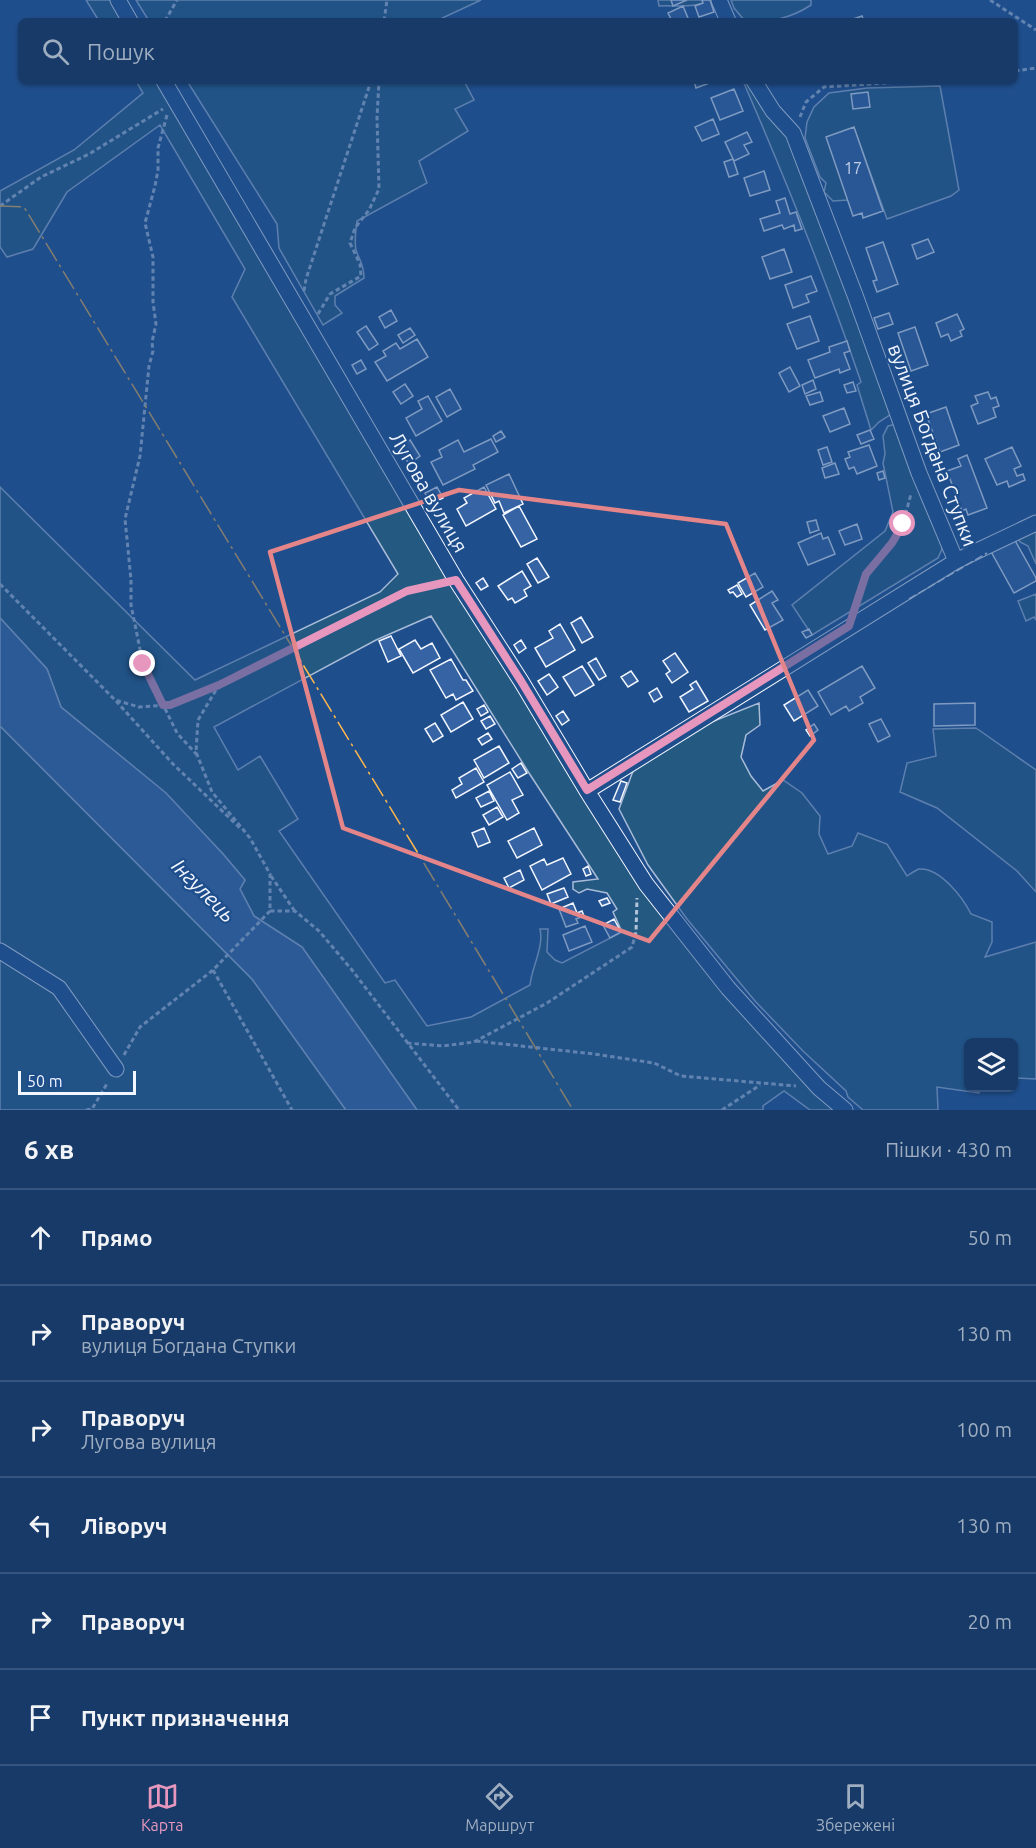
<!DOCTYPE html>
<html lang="uk">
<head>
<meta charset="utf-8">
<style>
  body { margin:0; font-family:Ubuntu,sans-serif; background:#244571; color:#f1f3f6 }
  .controls { position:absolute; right:18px; bottom:18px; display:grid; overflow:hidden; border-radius:9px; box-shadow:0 2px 4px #0004 }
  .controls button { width:54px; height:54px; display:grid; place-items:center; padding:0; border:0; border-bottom:2px solid #36547d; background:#173a69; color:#f1f3f6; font:30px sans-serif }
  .scale { position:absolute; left:18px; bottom:15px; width:118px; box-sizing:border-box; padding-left:6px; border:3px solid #f2f6ff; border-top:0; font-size:16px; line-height:21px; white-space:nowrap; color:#f2f6ff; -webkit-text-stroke:4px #1f4e8c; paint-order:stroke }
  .stop { position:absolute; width:18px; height:18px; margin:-14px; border:4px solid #e797bd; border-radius:50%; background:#fff }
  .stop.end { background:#e797bd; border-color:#fff; box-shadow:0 2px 6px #0008 }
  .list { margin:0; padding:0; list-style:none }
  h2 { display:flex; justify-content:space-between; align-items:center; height:78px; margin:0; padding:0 24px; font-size:26px }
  h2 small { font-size:20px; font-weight:400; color:#9eadc0 }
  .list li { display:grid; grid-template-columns:39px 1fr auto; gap:18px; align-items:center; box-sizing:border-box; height:96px; padding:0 24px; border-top:2px solid #36547d }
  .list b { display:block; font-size:22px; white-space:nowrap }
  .list p { margin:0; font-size:20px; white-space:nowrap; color:#9eadc0 }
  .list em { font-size:20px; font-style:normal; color:#9eadc0 }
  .icon { flex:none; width:33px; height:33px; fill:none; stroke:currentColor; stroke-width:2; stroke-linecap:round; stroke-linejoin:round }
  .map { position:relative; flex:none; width:1036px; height:1110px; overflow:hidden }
  .search { position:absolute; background:#173a69; box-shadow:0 2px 4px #0004; left:18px; right:18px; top:18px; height:66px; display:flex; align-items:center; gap:15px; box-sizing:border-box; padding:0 21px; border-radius:9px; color:#9eadc0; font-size:22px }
  .sheet { height:654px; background:#173a69 }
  nav { display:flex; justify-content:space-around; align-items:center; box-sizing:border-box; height:84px; border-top:2px solid #36547d; background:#173a69; font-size:16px; color:#9eadc0 }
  nav a { display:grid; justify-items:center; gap:3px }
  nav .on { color:#e797bd }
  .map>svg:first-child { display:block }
  .green { fill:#245a82; stroke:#a8bbd7; stroke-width:1.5; fill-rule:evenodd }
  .water { fill:#3b69a3; stroke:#a8bbd7; stroke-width:1.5 }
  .building { fill:#3563a3; stroke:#f2f6ff; stroke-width:1.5 }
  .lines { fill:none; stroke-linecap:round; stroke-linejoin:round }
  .minor-casing { stroke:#f2f6ff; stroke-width:17 }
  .path { stroke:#b3c4dc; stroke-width:3; stroke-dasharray:4.5 3; stroke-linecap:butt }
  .minor { stroke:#1f4e8c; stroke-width:15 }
  .fence { stroke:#f2f6ff; stroke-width:1.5; stroke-dasharray:8 3; stroke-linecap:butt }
  .power { stroke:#ffb74d; stroke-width:1.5; stroke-dasharray:21 4.5 3 4.5; stroke-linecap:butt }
  .route { stroke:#e797bd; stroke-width:8 }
  .marked { fill:none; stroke:#e38589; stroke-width:4.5; stroke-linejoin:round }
  .labels { text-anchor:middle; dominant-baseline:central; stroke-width:4.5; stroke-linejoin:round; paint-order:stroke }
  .number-label { font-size:16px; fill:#c3d1e8 }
  .street-label { font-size:20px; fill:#f2f6ff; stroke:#1f4e8c }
  .water-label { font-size:21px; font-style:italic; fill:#f2f6ff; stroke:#1f4e8c }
</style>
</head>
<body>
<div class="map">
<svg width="1036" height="1110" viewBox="0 0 1036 1110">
  <rect width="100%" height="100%" fill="#1f4e8c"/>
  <path class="green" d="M 86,0 L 111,0 L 123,21 L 99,21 Z
    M 136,0 L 481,0 L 436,21 L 149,21 Z
    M 658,0 L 702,0 L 703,3 C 691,8 673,5 659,6 Z
    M 731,0 L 811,0 L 811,5 C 788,20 772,21 745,21 L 734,8 Z
    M 136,81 L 158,81 L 647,894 L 839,1110 L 810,1110 L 784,1091 L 763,1106 L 763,1110 L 417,1110 L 302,947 L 254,916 L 240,889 L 245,880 L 223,854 L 165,793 L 61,707 L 47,669 L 0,618 L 0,487 L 195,680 L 380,592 L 398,574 L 232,297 L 245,269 L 160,125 L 67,192 L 33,249 L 7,257 L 0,247 L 0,191 L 74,150 L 143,93 ZM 431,616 L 529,773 L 598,879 L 573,882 L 573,889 L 579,893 L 587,889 L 607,893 L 617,909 L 613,912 L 622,932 L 562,963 L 555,960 L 547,952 L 548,929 L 540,929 C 544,948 532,966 530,985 L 471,1017 L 427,1026 L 395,980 L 385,983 L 279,831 L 298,819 L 260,756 L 238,770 L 214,727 L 376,640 Z
    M 187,81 L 464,81 L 474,100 L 455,109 L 468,131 L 419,161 L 427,183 L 357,221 C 356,230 354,240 356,250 C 360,262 364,264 364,278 L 335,296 L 335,305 L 342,313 L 323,325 L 279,248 L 277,224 Z
    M 743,81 L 750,81 L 795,140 L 893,413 L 879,422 L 871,430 L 857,385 L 861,382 C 826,280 786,180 743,81 Z
    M 940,86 L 959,190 L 951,196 L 887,219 L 854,128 L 848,200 L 833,201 L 824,192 L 826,183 L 820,177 L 805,138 L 807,122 L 814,107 L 829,93 L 867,88 Z
    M 897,424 L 943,536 L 942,549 L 938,558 L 812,635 L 792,605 L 885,531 L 893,512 L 883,463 L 885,454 L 883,436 L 888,426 Z
    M 1036,530 L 1036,564 L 1028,546 L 1020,542 L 1018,537 Z
    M 1036,594 L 1036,620 L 1034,617 L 1026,621 L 1018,601 Z
    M 759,703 L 760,725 L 746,735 L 741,757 L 751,776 L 763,791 L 783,780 L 802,793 L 820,816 L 819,834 L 828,854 L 852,846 L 858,833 L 887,844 L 907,876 C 910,874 916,870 919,869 C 940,867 963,898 971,914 L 992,922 L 992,942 L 985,957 L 1036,942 L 1036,1079 L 1014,1078 L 1014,1042 L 968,1042 L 968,1088 L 981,1088 L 979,1093 L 937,1087 L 938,1110 L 863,1110 L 848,1097 L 846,1091 L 803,1051 L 755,1001 L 687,919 L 648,865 L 619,809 L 633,771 L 704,725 Z
    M 0,726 L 252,979 L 346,1110 L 0,1110 Z
    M 976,728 L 1036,770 L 1036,892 L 1017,871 L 937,808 L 900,792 L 907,763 L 936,756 L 933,729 Z"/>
  <path class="water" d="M 0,618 L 47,669 L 61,707 L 166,793 L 223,854 L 245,880 L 240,889 L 254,916 L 302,947 L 417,1110 L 346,1110 L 252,979 L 0,726 Z"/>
  <path class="building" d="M 671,0 L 687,0 L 673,6 Z
    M 702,0 L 710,0 L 714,12 L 699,17 L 695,6 L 703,3 Z
    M 683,6 L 688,18 L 681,21 L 672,21 L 668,13 Z
    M 862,16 L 864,21 L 850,21 L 850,20 Z
    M 694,81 L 715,81 L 696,88 Z
    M 734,89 L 743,111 L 720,120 L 711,98 Z
    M 868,92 L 870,107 L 853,109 L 851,94 Z
    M 713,119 L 719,134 L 702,141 L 695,127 Z
    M 854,127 L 883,211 L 863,218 L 862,213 L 853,216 L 826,137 Z
    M 747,132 L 752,142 L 744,145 L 749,154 L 734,161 L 725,142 Z
    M 733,159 L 738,174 L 729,177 L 724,162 Z
    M 764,171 L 770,190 L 750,196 L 744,178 Z
    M 785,198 L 790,214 L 796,212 L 802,229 L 795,231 L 794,225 L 784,229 L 782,225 L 764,231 L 760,219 L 780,213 L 776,201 Z
    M 928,239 L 934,252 L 917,259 L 912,245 Z
    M 883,242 L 898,284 L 877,292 L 873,281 L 877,280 L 866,248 Z
    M 784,249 L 792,272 L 770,279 L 762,257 Z
    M 811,276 L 817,291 L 806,295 L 809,302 L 793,308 L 785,285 Z
    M 391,310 L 397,321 L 385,328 L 379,317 Z
    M 889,313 L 893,324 L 878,329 L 874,318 Z
    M 957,314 L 964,329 L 960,331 L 962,336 L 951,341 L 948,334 L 941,337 L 936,323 Z
    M 810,316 L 819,341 L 797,349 L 787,324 Z
    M 366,326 L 378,344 L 369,350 L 357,332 Z
    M 915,327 L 928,365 L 911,371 L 898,333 Z
    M 410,328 L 415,335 L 403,343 L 398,335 Z
    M 417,339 L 428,357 L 387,381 L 375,362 L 386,356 L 383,351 L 396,343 L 400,349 Z
    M 847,341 L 850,351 L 844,353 L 850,369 L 840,373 L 839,369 L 815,378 L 808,360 L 830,352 L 829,347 Z
    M 361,360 L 366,369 L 357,374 L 352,365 Z
    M 790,367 L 800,386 L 789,392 L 779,373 Z
    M 813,380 L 816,389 L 805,394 L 802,385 Z
    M 853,382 L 856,391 L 847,393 L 844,385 Z
    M 405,384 L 413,396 L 401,404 L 393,392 Z
    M 450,389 L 461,409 L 447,417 L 436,397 Z
    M 820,392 L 823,401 L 810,405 L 806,396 Z
    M 988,392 L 991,399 L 996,397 L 999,406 L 993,408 L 996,417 L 978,424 L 971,406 L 978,403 L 975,396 Z
    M 428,396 L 442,421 L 416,436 L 406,418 L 422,409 L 418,401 Z
    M 946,407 L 959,445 L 940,452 L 926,414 Z
    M 844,408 L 850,424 L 830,432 L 823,416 Z
    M 870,430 L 874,439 L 861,444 L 857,435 Z
    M 501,431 L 505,437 L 496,442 L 493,436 Z
    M 491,439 L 498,452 L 473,465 L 475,469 L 443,485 L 431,462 L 442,457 L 439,450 L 458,440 L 464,452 Z
    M 410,440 L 420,456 L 409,464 L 398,447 Z
    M 869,445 L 877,466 L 857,474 L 854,467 L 849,469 L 845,459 L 850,457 L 848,452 Z
    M 827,447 L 832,462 L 823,465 L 818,450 Z
    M 1012,447 L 1021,466 L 1014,469 L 1017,476 L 1023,474 L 1025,480 L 1009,487 L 1007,481 L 997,485 L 985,459 Z
    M 967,455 L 987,508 L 968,515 L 966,509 L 962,511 L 947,471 L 961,466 L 958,459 Z
    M 835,463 L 839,474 L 825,478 L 822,468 Z
    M 883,471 L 885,478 L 879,480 L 877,473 Z
    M 509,474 L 523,504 L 504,513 L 499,501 L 495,503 L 486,485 Z
    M 437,487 L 443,498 L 431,504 L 425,493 Z
    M 484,487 L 496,509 L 466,526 L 457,509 L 467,503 L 464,498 Z
    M 519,506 L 537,539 L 521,547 L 503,515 Z
    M 816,520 L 819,530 L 810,533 L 807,522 Z
    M 857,524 L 862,539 L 845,545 L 839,531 Z
    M 821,533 L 823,539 L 828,537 L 835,554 L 808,565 L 798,543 Z
    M 1012,535 L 1036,578 L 1036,581 L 1014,593 L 989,548 Z
    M 537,558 L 549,577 L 538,583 L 527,564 Z
    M 522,571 L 531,586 L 524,590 L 527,596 L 515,603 L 512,598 L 508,600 L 498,586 Z
    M 755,573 L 763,587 L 746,597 L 738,583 Z
    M 483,578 L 488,586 L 481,590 L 476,583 Z
    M 737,585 L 742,594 L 737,597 L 733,592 L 730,593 L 728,590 Z
    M 772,591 L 778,600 L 772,603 L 783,620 L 765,630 L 750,605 Z
    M 581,617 L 593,637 L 582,643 L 571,623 Z
    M 560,624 L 575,650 L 546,667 L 535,648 L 553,638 L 549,631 Z
    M 809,629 L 812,635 L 806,638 L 802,632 Z
    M 391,636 L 401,656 L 388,662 L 379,641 Z
    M 415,640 L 421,649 L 432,643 L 440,658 L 413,673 L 399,649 Z
    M 521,640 L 526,648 L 519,653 L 514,645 Z
    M 675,653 L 688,672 L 672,683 L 666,674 L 670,671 L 663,661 Z
    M 596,658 L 606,676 L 599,680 L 588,663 Z
    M 451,659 L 463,680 L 466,680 L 473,691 L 456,700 L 453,694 L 446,698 L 430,670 Z
    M 582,666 L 594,685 L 575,696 L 563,677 Z
    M 862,666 L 875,688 L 860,697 L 863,703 L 849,711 L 846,706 L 831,715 L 818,692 Z
    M 631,671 L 638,681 L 628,687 L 621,677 Z
    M 549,674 L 558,687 L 547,695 L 538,681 Z
    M 696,681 L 708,701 L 689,712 L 680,697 L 693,689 L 690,685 Z
    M 657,688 L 662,697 L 654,702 L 649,693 Z
    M 808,690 L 818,706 L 794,721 L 784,705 Z
    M 463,702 L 473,719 L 451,732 L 441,715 Z
    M 975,703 L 975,725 L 934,726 L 934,704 Z
    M 484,705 L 488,712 L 481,716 L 477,709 Z
    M 563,711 L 569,720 L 562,725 L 556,716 Z
    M 490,716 L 495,724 L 486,729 L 481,721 Z
    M 881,719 L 890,736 L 878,742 L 869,724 Z
    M 435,723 L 443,736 L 433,742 L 425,729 Z
    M 814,724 L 818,730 L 810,736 L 806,730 Z
    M 488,733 L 492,739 L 482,745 L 478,739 Z
    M 499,746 L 509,763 L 484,778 L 474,760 Z
    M 521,763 L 527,773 L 518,778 L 512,769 Z
    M 476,768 L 484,782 L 456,798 L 452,790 L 462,784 L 459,778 Z
    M 510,772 L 523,795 L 512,800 L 519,813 L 507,820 L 487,785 Z
    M 621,781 L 627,783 L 620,802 L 613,800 Z
    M 489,791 L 494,801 L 481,807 L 476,798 Z
    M 497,807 L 503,817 L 489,825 L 483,815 Z
    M 484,828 L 490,842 L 478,847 L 472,833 Z
    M 534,828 L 542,845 L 517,858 L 508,841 Z
    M 563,858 L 571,874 L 542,890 L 530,866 L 544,859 L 547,865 Z
    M 588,866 L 591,874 L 586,876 L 583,869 Z
    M 520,870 L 524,880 L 509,888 L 504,878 Z
    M 564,888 L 568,897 L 551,904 L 547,894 Z
    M 607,898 L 610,903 L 602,906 L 599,901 Z
    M 573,903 L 577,913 L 582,911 L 584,916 L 576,919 L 578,923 L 566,927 L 559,909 Z
    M 614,919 L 621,932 L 610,938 L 603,925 Z
    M 585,926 L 592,942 L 569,951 L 563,935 Z"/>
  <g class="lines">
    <defs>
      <path id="minor" d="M 118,0 L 130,21
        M 719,0 L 728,21
        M 164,81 L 456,580 L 521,681 L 587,791 L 646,884 L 728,988 L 819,1088 L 845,1110
        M 754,81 L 773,111 L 793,133 L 855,295 L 919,473 L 956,561
        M 587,791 L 956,561 L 1036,523
        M 0,951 L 59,988 L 116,1069"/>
    </defs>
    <use href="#minor" class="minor-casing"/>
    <path class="path" d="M 990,0 L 1036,30
      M 165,21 L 177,0
      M 384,21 L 387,0
      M 1015,71 L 1036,68
      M 167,115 L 158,148 L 158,170 L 155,186 L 145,223 L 153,257 L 153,302 L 156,324 L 152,342 L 153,351 L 149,366 L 140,456 L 125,519 L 131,580 L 131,605 L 143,664 L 177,733 L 197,755
      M 800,117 L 806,102 L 824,87 L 917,81
      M 0,206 L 41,177 L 89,154 L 163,109
      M 304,291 L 306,279 L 371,81
      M 318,314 L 330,294 L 361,276 L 360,264 L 350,243 L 355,228 L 369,210 L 379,189 L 377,118 L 379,81
      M 0,584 L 115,700 L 139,707 L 170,705 L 218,685
      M 856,605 L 866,574 L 892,543 L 903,524 L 911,494
      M 116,701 L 173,764 L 241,829
      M 271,876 L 294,910
      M 270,911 L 295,911 L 319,931 L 352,970 L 459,1110
      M 213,970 L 292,1110
      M 476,1041 L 594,1054 L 654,1063 L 681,1076 L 796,1086
      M 407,1043 L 443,1046 L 474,1042 L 547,1003 L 632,947 L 636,932 L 637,898
      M 124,1055 L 140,1027 L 213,970 L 270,911 L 270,874 L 250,838 L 212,792 L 196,752 L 198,720 L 219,685 L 407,591 L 443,583
      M 86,1110 L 92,1109 L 108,1082
      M 722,1110 L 760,1085"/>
    <use href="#minor" class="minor"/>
    <path class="fence" d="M 909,599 L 987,553"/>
    <path class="power" d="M 0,206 L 24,207 L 416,850 L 573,1110"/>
  </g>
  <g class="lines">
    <path class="route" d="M 143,664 L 163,705 L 170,705 L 219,685 L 407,591 L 456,580 L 521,681 L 587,790 L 849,626 L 866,574 L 892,543 L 903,524"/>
  </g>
  <path d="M0 0H1036V1110H0ZM 459,490 L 726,524 L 814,740 L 649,941 L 343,828 L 270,552 Z" fill="#1f4e8c" fill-opacity=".55" fill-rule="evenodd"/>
  <path class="marked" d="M 459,490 L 726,524 L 814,740 L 649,941 L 343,828 L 270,552 Z"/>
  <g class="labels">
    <g class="number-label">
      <text x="853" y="168">17</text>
    </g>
    <g class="street-label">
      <text transform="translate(933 445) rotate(69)">вулиця Богдана Ступки</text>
      <text transform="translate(429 492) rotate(60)">Лугова вулиця</text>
    </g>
    <g class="water-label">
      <text transform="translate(204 890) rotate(45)">Інгулець</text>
    </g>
  </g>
</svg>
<div class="controls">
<button><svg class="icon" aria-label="layers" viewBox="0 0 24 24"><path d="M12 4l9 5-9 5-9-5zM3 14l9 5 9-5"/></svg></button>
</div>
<div class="scale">50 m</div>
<div class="stop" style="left:903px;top:524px"></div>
<div class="stop end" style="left:143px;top:664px"></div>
<div class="search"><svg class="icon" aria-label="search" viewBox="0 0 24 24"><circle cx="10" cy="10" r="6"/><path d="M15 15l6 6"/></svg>Пошук</div>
</div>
<section class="sheet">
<h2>6 хв<small>Пішки · 430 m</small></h2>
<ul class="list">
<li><svg class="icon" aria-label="ahead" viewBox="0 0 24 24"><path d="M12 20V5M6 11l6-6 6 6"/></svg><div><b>Прямо</b></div><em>50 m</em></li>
<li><svg class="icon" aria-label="right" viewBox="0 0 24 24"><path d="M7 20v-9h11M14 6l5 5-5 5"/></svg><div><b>Праворуч</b><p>вулиця Богдана Ступки</p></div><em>130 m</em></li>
<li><svg class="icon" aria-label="right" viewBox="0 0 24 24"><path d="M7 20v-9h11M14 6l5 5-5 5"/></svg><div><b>Праворуч</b><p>Лугова вулиця</p></div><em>100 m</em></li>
<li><svg class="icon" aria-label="left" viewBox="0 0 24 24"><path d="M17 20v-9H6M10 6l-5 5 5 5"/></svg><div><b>Ліворуч</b></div><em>130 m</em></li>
<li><svg class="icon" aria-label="right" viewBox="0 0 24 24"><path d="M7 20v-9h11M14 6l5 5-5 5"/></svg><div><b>Праворуч</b></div><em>20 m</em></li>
<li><svg class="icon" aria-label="arrive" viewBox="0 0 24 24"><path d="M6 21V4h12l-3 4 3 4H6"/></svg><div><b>Пункт призначення</b></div></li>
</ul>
</section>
<nav>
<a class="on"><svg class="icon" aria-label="map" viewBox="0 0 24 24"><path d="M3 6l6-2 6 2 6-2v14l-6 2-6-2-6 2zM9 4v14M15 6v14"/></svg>Карта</a>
<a><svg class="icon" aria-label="directions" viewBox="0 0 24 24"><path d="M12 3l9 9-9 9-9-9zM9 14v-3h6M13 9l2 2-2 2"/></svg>Маршрут</a>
<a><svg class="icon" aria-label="saved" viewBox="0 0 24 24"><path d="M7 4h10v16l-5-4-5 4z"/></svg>Збережені</a>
</nav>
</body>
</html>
